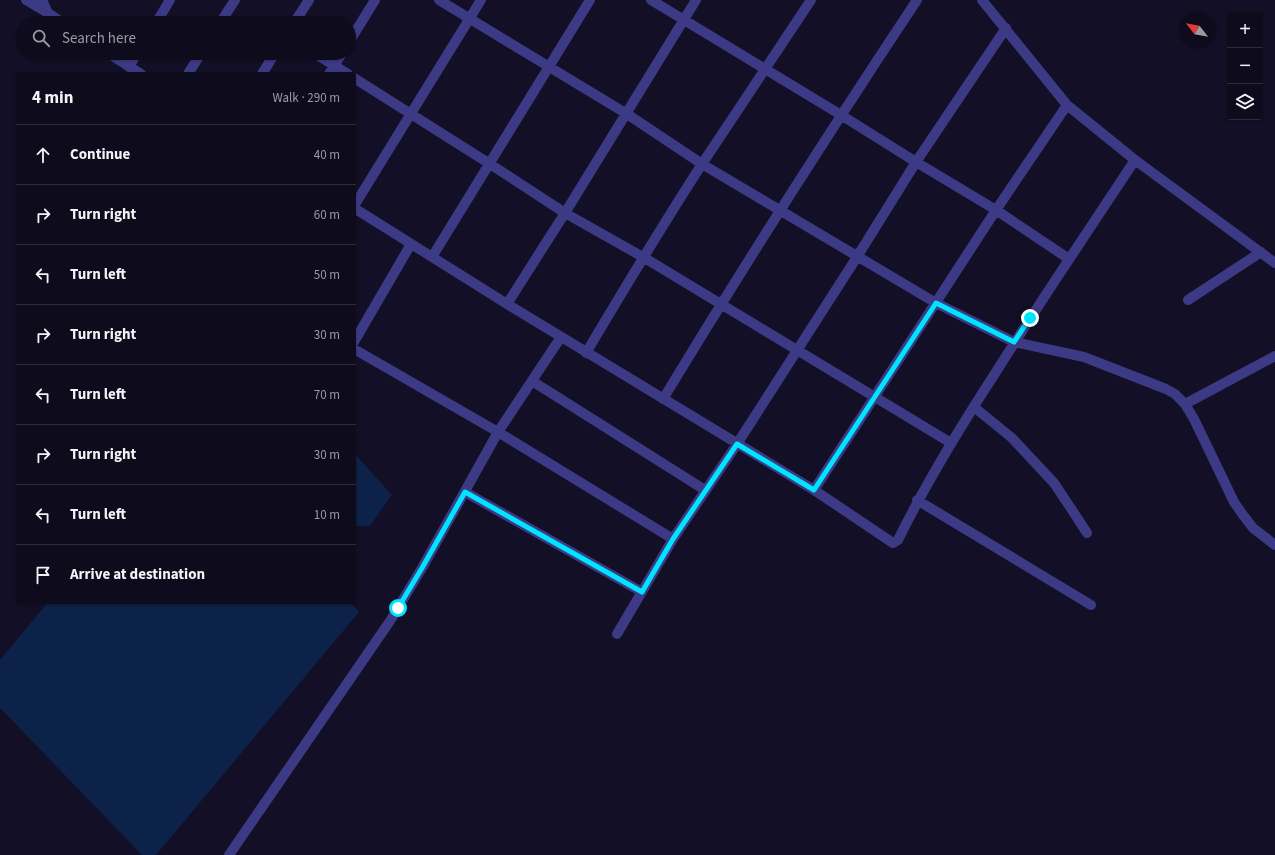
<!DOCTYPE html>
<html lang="en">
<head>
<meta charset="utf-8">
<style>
  body { margin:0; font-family:"Source Sans 3",sans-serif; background:#1c1929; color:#f1f3f6 }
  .controls { position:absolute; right:12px; top:12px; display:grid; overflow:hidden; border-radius:4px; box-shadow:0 1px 3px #0004 }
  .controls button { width:36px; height:36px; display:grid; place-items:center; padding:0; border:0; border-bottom:1px solid #2e2b3b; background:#0e0b1c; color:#f1f3f6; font:20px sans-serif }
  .compass { position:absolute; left:1179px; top:12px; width:36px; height:36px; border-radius:50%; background:#0e0b1c; box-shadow:0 1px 3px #0004; rotate:301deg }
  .stop { position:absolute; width:12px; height:12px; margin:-9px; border:3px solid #00e5ff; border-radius:50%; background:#fff }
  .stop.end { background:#00e5ff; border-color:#fff; box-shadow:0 1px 4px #0008 }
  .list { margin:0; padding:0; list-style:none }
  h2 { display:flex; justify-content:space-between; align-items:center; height:52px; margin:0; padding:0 16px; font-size:17px }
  h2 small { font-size:13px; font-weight:400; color:#9b9ba3 }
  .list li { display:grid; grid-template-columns:26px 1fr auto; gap:12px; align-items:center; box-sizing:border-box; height:60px; padding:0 16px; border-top:1px solid #2e2b3b }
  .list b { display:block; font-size:15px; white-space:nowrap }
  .list em { font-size:13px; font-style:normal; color:#9b9ba3 }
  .icon { flex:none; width:22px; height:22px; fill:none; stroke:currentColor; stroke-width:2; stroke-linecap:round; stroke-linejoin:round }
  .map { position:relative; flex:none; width:1275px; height:855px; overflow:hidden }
  .search { position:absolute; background:#0e0b1c; box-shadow:0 1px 3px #0004; left:16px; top:16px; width:340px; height:44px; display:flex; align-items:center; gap:10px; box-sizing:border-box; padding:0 14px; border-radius:22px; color:#9b9ba3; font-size:15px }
  .panel { position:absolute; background:#0e0b1c; box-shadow:0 1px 3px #0004; left:16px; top:72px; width:340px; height:532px; border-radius:4px }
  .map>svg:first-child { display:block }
  .water { fill:#0c2248 }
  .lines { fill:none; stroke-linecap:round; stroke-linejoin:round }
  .minor { stroke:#3d3a85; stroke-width:10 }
  .route { stroke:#00e5ff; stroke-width:5 }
</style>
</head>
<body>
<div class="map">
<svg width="1275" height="855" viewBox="0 0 1275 855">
  <rect width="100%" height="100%" fill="#130f26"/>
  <path class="water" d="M 354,453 L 392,495 L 370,526 L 354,526 Z
    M 48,602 L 350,602 L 359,612 L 156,855 L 142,855 L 0,708 L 0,660 Z"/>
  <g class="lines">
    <path class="minor" d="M 26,0 L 48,13
      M 42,0 L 48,13 L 63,23
      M 439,0 L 627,114 L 702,164 L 936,303 L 1014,342 L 1084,357 L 1166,389 L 1175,394 L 1185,404 L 1194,419 L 1234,502 L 1243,515 L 1253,528 L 1275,545
      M 651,0 L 841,115 L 916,162 L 996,210 L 1069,259
      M 982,0 L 1067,105 L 1135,160 L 1275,263
      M 156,23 L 170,0
      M 220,23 L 235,0
      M 294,23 L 309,0
      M 349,42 L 375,0
      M 108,53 L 141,74
      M 314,53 L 348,74
      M 129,67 L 137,53
      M 188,74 L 201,53
      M 262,74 L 275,53
      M 329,74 L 342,53
      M 354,78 L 490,164 L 565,213 L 643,257 L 951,443
      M 354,206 L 481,0
      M 354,208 L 507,304 L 814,490 L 893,543 L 898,540 C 926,483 959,429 994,375 C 1040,302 1088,231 1135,160
      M 432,257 L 590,0
      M 1188,300 L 1261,252
      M 507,304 L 565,213 L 696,0
      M 354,342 L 411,244
      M 354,349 L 498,432 L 673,539
      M 586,353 C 624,289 662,226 702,164 C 738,109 775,55 811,0
      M 532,381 L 705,490
      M 663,399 C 745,264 830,131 917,0
      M 1185,404 L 1275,356
      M 974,407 L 1012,438 L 1054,483 L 1072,510 L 1087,533
      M 814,490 L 996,210 L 1067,105
      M 465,492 L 642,592
      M 917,500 L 1091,605
      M 617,634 L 673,539 L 737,444 L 857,257 L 916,162 L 1006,28
      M 229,855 L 390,621 L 422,568 L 498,432 L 561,337"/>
  </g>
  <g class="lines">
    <path class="route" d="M 398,608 L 422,568 L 465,492 L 642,592 L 673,539 L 737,444 L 814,490 L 936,303 L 1014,342 L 1030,318"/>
  </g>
</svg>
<div class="controls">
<button>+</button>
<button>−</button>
<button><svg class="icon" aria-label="layers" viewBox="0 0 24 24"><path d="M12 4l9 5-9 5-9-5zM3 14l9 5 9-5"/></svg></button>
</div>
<svg class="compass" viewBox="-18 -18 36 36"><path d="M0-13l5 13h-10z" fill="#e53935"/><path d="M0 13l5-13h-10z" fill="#9b9ba3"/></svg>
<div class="stop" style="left:398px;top:608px"></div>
<div class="stop end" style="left:1030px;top:318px"></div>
<div class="search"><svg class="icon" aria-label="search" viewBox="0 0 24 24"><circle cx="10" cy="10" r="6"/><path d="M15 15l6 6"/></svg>Search here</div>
<section class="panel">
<h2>4 min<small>Walk · 290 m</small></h2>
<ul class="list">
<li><svg class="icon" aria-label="ahead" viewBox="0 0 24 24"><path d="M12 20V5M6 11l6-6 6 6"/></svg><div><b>Continue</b></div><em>40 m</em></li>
<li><svg class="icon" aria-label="right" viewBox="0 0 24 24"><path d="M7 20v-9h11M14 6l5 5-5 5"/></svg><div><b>Turn right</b></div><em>60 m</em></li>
<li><svg class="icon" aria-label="left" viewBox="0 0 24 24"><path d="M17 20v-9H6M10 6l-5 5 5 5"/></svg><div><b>Turn left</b></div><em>50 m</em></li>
<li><svg class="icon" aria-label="right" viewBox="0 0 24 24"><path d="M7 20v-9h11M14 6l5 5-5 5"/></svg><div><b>Turn right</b></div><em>30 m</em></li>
<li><svg class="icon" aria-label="left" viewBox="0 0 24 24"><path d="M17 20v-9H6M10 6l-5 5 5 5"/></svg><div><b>Turn left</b></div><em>70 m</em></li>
<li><svg class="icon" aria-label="right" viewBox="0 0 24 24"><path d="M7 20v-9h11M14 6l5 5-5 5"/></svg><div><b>Turn right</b></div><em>30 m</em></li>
<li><svg class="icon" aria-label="left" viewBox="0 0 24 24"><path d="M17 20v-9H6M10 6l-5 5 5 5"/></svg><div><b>Turn left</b></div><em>10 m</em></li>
<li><svg class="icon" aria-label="arrive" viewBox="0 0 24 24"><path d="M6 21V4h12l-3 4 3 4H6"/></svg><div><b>Arrive at destination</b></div></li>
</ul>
</section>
</div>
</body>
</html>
